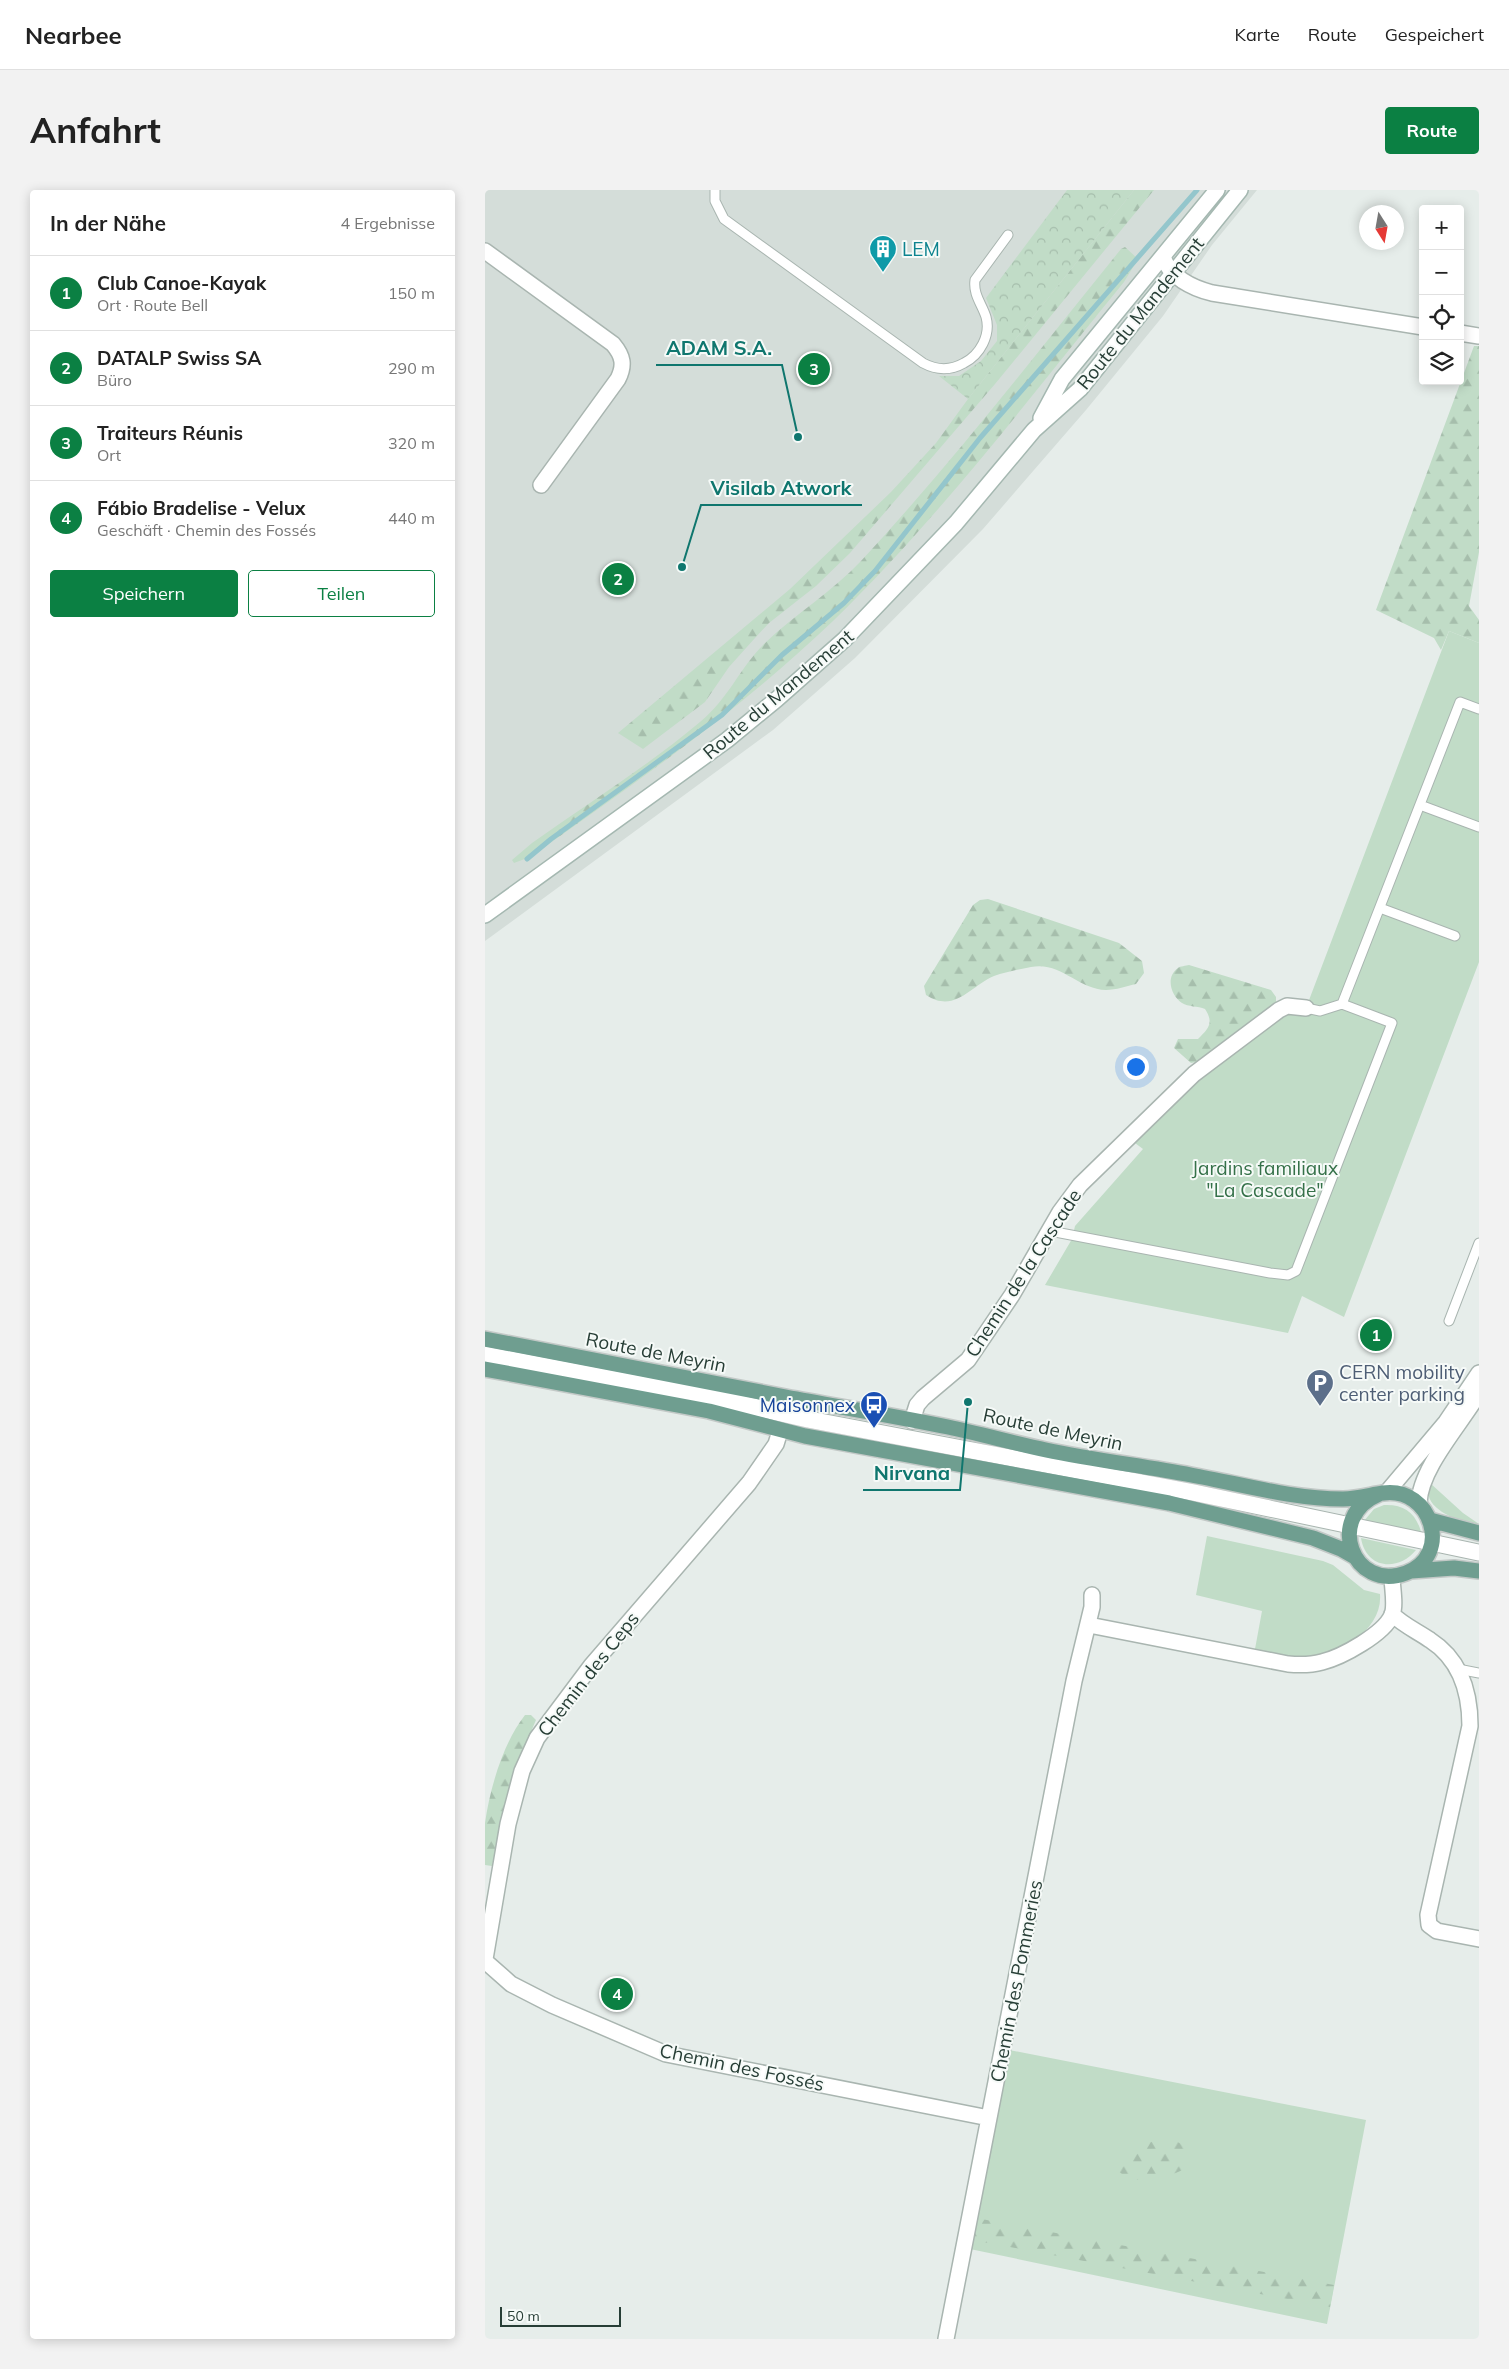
<!DOCTYPE html>
<html lang="de">
<head>
<meta charset="utf-8">
<style>
  body { margin:0; font-family:Mulish,sans-serif; background:#f2f2f2; color:#222 }
  .controls { position:absolute; right:15px; top:15px; display:grid; overflow:hidden; border-radius:5px; box-shadow:0 2px 12px #0003 }
  .controls button { width:45px; height:45px; display:grid; place-items:center; padding:0; border:0; border-bottom:1px solid #e0e0e0; background:#fff; color:#222; font:25px sans-serif }
  .compass { position:absolute; left:874px; top:15px; width:45px; height:45px; border-radius:50%; background:#fff; box-shadow:0 2px 12px #0003; rotate:169deg }
  .scale { position:absolute; left:15px; bottom:12px; width:121px; box-sizing:border-box; padding-left:5px; border:2px solid #273e36; border-top:0; font-size:14px; line-height:18px; white-space:nowrap; color:#273e36; -webkit-text-stroke:4px #f6faf8; paint-order:stroke }
  .you { position:absolute; left:650px; top:876px; width:18px; height:18px; margin:-12px; border:4px solid #fff; border-radius:50%; background:#1a73e8; box-shadow:0 0 0 8px #1a73e833 }
  .badge { display:grid; place-items:center; width:32px; height:32px; border-radius:50%; background:#0b8043; color:#fff; font-size:16px; font-weight:700 }
  .pin { position:absolute; translate:-50% -50%; border:2px solid #fff; box-shadow:0 1px 5px #0006 }
  .list { margin:0; padding:0; list-style:none }
  h2 { display:flex; justify-content:space-between; align-items:center; height:65px; margin:0; padding:0 20px; font-size:21px }
  h2 small { font-size:16px; font-weight:400; color:#767676 }
  .list li { display:grid; grid-template-columns:32px 1fr auto; gap:15px; align-items:center; box-sizing:border-box; height:75px; padding:0 20px; border-top:1px solid #e0e0e0 }
  .list b { display:block; font-size:19px; white-space:nowrap }
  .list p { margin:0; font-size:16px; white-space:nowrap; color:#767676 }
  .list em { font-size:16px; font-style:normal; color:#767676 }
  .actions { display:flex; gap:10px; padding:15px 20px }
  .actions a { flex:1; padding:11px 0; border:1px solid #0b8043; border-radius:5px; text-align:center; font-size:18px; color:#0b8043 }
  .actions .main { background:#0b8043; color:#fff }
  .icon { flex:none; width:28px; height:28px; fill:none; stroke:currentColor; stroke-width:2; stroke-linecap:round; stroke-linejoin:round }
  .map { position:relative; flex:none; width:994px; height:2149px; overflow:hidden; border-radius:5px }
  header { display:flex; align-items:center; gap:30px; box-sizing:border-box; height:70px; padding:0 25px; background:#fff; border-bottom:1px solid #e0e0e0 }
  header strong { font-size:24px }
  nav { display:flex; gap:28px; margin-inline-start:auto; font-size:18px }
  .intro { display:flex; align-items:center; justify-content:space-between; box-sizing:border-box; height:120px; padding:0 30px }
  h1 { margin:0; font-size:35px }
  .button { padding:12px 22px; border-radius:5px; background:#0b8043; color:#fff; font-size:18px; font-weight:700 }
  main { display:flex; gap:30px; padding:0 30px }
  aside { flex:1; background:#fff; border-radius:5px; box-shadow:0 2px 12px #0003 }
  .map>svg:first-child { display:block }
  .built { fill:#d4ddd9 }
  .green { fill:#c1dcc7 }
  .forest { fill:url(#forest-firs) }
  .park { fill:url(#park-crowns) }
  .lines { fill:none; stroke-linecap:round; stroke-linejoin:round }
  .stream { stroke:#94c6cc; stroke-width:5 }
  .service-casing { stroke:#a9b5b0; stroke-width:11 }
  .minor-casing { stroke:#a9b5b0; stroke-width:18 }
  .secondary-casing { stroke:#a5b8b1; stroke-width:18 }
  .primary-casing { stroke:#c3c9c7; stroke-width:18 }
  .service { stroke:#fff; stroke-width:9 }
  .minor { stroke:#fff; stroke-width:15 }
  .secondary { stroke:#fff; stroke-width:15 }
  .primary { stroke:#6f9e90; stroke-width:15 }
  .labels { text-anchor:middle; dominant-baseline:central; stroke-width:4; stroke-linejoin:round; paint-order:stroke }
  .culture-label { font-size:19px; fill:#0d838f; stroke:#f6faf8; text-anchor:start }
  .street-label { font-size:19px; fill:#273e36; stroke:#f6faf8 }
  .park-label { font-size:19px; fill:#357149; stroke:#f6faf8 }
  .service-label { font-size:19px; fill:#4e5e75; stroke:#f6faf8; text-anchor:start }
  .transit-label { font-size:19px; fill:#164399; stroke:#f6faf8; text-anchor:end }
  .leader { fill:none; stroke:#0f766e; stroke-width:2 }
  .callout-dot { fill:#0f766e; stroke:#f6faf8; stroke-width:2 }
  .callout-label { font-size:20px; text-anchor:middle; font-weight:bold; fill:#0f766e; stroke:#f6faf8; stroke-width:4; stroke-linejoin:round; paint-order:stroke }
</style>
</head>
<body>
<header>
<strong>Nearbee</strong>
<nav><a>Karte</a><a>Route</a><a>Gespeichert</a></nav>
</header>
<div class="intro"><h1>Anfahrt</h1><a class="button">Route</a></div>
<main>
<aside>
<h2>In der Nähe<small>4 Ergebnisse</small></h2>
<ul class="list">
<li><span class="badge">1</span><div><b>Club Canoe-Kayak</b><p>Ort · Route Bell</p></div><em>150 m</em></li>
<li><span class="badge">2</span><div><b>DATALP Swiss SA</b><p>Büro</p></div><em>290 m</em></li>
<li><span class="badge">3</span><div><b>Traiteurs Réunis</b><p>Ort</p></div><em>320 m</em></li>
<li><span class="badge">4</span><div><b>Fábio Bradelise - Velux</b><p>Geschäft · Chemin des Fossés</p></div><em>440 m</em></li>
</ul>
<div class="actions"><a class="main">Speichern</a><a>Teilen</a></div>
</aside>
<div class="map">
<svg width="994" height="2149" viewBox="0 0 994 2149">
  <defs>
    <pattern id="forest-firs" width="22" height="20" patternUnits="userSpaceOnUse" patternTransform="scale(1.25)"><rect width="22" height="20" fill="#c1dcc7"/><path d="M5 1l3.5 6h-7zM16 11l3.5 6h-7z" fill="#a6beac"/></pattern>
    <pattern id="park-crowns" width="20" height="18" patternUnits="userSpaceOnUse" patternTransform="scale(1.25)"><rect width="20" height="18" fill="#c1dcc7"/><path d="M2 6a3 3 0 1 1 6 0M12 15a3 3 0 1 1 6 0" fill="none" stroke="#a6beac"/></pattern>
  </defs>
  <rect width="100%" height="100%" fill="#e6edea"/>
  <path class="built" d="M 0,0 L 772,0 L 727,55 L 678,126 L 601,220 L 498,339 L 370,468 L 288,540 L 0,751 Z"/>
  <path class="green" d="M 964,441 L 994,453 L 994,772 L 859,1127 L 817,1106 L 803,1143 L 560,1095 L 587,1049 L 590,1036 L 658,959 L 646,950 L 696,901 L 801,821 L 818,826 Z
    M 945,1293 L 978,1323 L 994,1334 L 994,1337 C 976,1331 934,1320 945,1293 Z
    M 899,1315 C 919,1314 931,1323 936,1342 L 879,1331 L 889,1319 Z
    M 722,1346 L 838,1371 L 848,1375 L 879,1400 L 895,1404 C 898,1441 853,1465 820,1467 C 804,1468 787,1462 770,1459 L 777,1421 L 711,1405 Z
    M 876,1348 L 931,1360 C 913,1382 881,1379 876,1348 Z
    M 524,1860 L 881,1930 L 842,2134 L 485,2059 Z"/>
  <path class="forest" d="M 649,0 L 669,0 L 510,194 L 365,363 L 331,396 L 284,433 L 270,448 L 244,477 L 220,512 L 158,559 L 133,543 L 305,399 L 406,302 L 451,253 L 483,209 Z
    M 640,57 L 653,69 L 639,92 C 545,207 455,327 348,431 C 255,520 151,593 45,667 L 29,673 L 27,670 L 47,653 C 103,613 163,576 215,532 C 244,508 254,479 279,454 C 310,424 347,402 376,371 C 468,272 551,164 636,59 Z
    M 989,156 L 994,156 L 994,362 L 984,416 L 994,430 L 994,453 L 964,441 L 956,460 L 949,448 L 891,420 Z
    M 503,709 L 634,753 L 657,771 L 659,783 L 651,794 C 642,796 631,800 621,800 C 593,799 575,771 546,777 C 535,779 521,782 509,786 C 485,796 470,824 441,805 L 439,796 L 488,715 L 495,710 Z
    M 704,775 L 786,800 L 791,807 L 791,814 L 712,872 L 706,873 L 689,858 L 693,849 L 713,849 C 724,838 729,833 720,819 C 713,816 703,817 697,813 C 686,806 680,787 693,778 C 695,776 701,776 704,775 Z
    M 40,1525 L 46,1525 L 51,1530 L 30,1579 L 7,1676 L 0,1675 C 0,1662 0,1646 0,1633 C 5,1598 18,1553 40,1525 Z
    M 677,1950 C 699,1950 705,1957 699,1979 C 680,1989 649,1997 632,1980 C 635,1957 658,1953 677,1950 Z
    M 491,2028 L 849,2095 L 845,2117 L 487,2050 Z"/>
  <path class="park" d="M 582,0 L 649,0 L 483,209 L 454,186 L 474,186 L 496,171 L 512,151 L 512,135 L 501,108 Z"/>
  <g class="lines">
    <path class="stream" d="M 42,669 L 66,649 L 237,525 L 297,465 L 359,413 L 390,381 L 495,248 L 712,0"/>
    <defs>
      <path id="service" d="M 230,0 L 230,11 L 239,29 L 438,173 C 451,180 465,181 479,173 C 495,165 506,145 501,127 C 497,114 488,105 490,90 L 523,45
        M 935,615 L 994,637
        M 895,718 L 970,746
        M 857,814 L 975,512 L 994,519
        M 565,1041 L 785,1083 L 803,1085 L 811,1081 L 907,833 L 857,814 L 835,821 L 821,818
        M 964,1131 L 994,1053
        M 0,1161 L 248,1208 L 324,1226 L 709,1299 L 994,1359
        M 0,1169 L 247,1216 L 323,1233 L 708,1306 L 994,1366
        M 973,1479 L 994,1483"/>
      <path id="minor" d="M 0,61 L 128,154 C 138,166 140,175 133,189 L 56,295
        M 678,67 C 685,87 707,98 727,103 L 938,137
        M 975,143 L 994,146
        M 427,1231 L 432,1215 L 438,1208 L 483,1170 L 527,1105 L 575,1022 L 595,995 L 709,884 L 794,820 L 802,816 L 821,818
        M 902,1302 L 961,1232 L 994,1183
        M 934,1313 C 935,1278 976,1234 994,1203
        M 907,1424 C 918,1435 932,1441 945,1450 C 976,1470 985,1502 985,1536 L 943,1725 L 944,1735 L 952,1741 L 994,1749
        M 604,1435 L 803,1474 C 814,1475 826,1475 837,1472 C 857,1467 899,1444 907,1425 C 911,1415 907,1397 907,1386
        M 0,1769 L 23,1634 L 37,1581 L 52,1548 L 106,1476 L 264,1293 L 291,1254 L 295,1241
        M 0,1771 L 26,1794 L 67,1815 L 181,1864 L 504,1928
        M 461,2149 L 589,1491 L 607,1417 L 607,1405"/>
      <path id="secondary" d="M 556,228 L 577,189 L 732,0
        M 0,725 L 242,550 L 292,509 L 360,449 L 471,333 L 549,240 L 595,199 L 755,0"/>
      <path id="primary" d="M 0,1149 C 100,1168 201,1188 301,1207 C 355,1217 410,1226 463,1237 C 496,1244 528,1253 561,1260 C 609,1270 658,1276 706,1285 C 756,1294 807,1309 858,1309 C 872,1309 885,1305 898,1303 C 947,1296 968,1366 921,1383 C 868,1403 839,1327 894,1304
        M 0,1179 L 224,1221 L 320,1246 L 684,1313 L 828,1348 L 856,1359 L 870,1367
        M 945,1330 L 994,1343
        M 926,1381 L 969,1378 L 994,1381"/>
    </defs>
    <use href="#service" class="service-casing"/>
    <use href="#minor" class="minor-casing"/>
    <use href="#secondary" class="secondary-casing"/>
    <use href="#primary" class="primary-casing"/>
    <use href="#service" class="service"/>
    <use href="#minor" class="minor"/>
    <use href="#secondary" class="secondary"/>
    <use href="#primary" class="primary"/>
  </g>
  <defs>
    <symbol id="building-pin" viewBox="-11 -11 22 30"><path d="M0 17L-7.5 6A9.5 9.5 0 1 1 7.5 6Z" fill="#0f9aa8" stroke="#f6faf8"/><path d="M-4-6H4V6H1V3H-1V6H-4ZM-2.5-4.3h1.7v1.8h-1.7ZM.8-4.3h1.7v1.8H.8ZM-2.5-1h1.7V.8h-1.7ZM.8-1h1.7V.8H.8Z" fill="#fff"/></symbol>
    <symbol id="parking-pin" viewBox="-11 -11 22 30"><path d="M0 17L-7.5 6A9.5 9.5 0 1 1 7.5 6Z" fill="#5c6f8a" stroke="#f6faf8"/><path d="M-3.5-5.5H1a3.5 3.5 0 0 1 0 7H-1V5.5H-3.5ZM-1-3.4V-.6H.8a1.4 1.4 0 0 0 0-2.8Z" fill="#fff"/></symbol>
    <symbol id="bus-pin" viewBox="-11 -11 22 30"><path d="M0 17L-7.5 6A9.5 9.5 0 1 1 7.5 6Z" fill="#1a4fb4" stroke="#f6faf8"/><path d="M-5-6H5V4H4V6H2V4H-2V6H-4V4H-5ZM-3.5-4V0h7V-4ZM-3.5 1.2v1.5H-2V1.2ZM2 1.2v1.5H3.5V1.2Z" fill="#fff"/></symbol>
  </defs>
  <g fill-rule="evenodd">
    <use href="#building-pin" x="382" y="43" width="32" height="43"/>
    <use href="#parking-pin" x="819" y="1177" width="32" height="43"/>
    <use href="#bus-pin" x="373" y="1199" width="32" height="43"/>
  </g>
  <g class="labels">
    <g class="culture-label">
      <text x="417" y="59">LEM</text>
    </g>
    <g class="street-label">
      <text transform="translate(655 123) rotate(-51)">Route du Mandement</text>
      <text transform="translate(293 504) rotate(-40)">Route du Mandement</text>
      <text transform="translate(538 1083) rotate(-57)">Chemin de la Cascade</text>
      <text transform="translate(171 1162) rotate(11)">Route de Meyrin</text>
      <text transform="translate(568 1239) rotate(12)">Route de Meyrin</text>
      <text transform="translate(103 1484) rotate(-52)">Chemin des Ceps</text>
      <text transform="translate(531 1791) rotate(-79)">Chemin des Pommeries</text>
      <text transform="translate(257 1877) rotate(12)">Chemin des Fossés</text>
    </g>
    <g class="park-label">
      <text x="780" y="978">Jardins familiaux<tspan x="780" dy="22">"La Cascade"</tspan></text>
    </g>
    <g class="service-label">
      <text x="854" y="1182">CERN mobility<tspan x="854" dy="22">center parking</tspan></text>
    </g>
    <g class="transit-label">
      <text x="370" y="1215">Maisonnex</text>
    </g>
  </g>
  <path class="leader" d="M313 247L297 175H171M197 377L216 315H377M483 1212L475 1300H378"/>
  <g class="callout-dot">
    <circle cx="313" cy="247" r="5"/>
    <circle cx="197" cy="377" r="5"/>
    <circle cx="483" cy="1212" r="5"/>
  </g>
  <g class="callout-label">
    <text x="234" y="165">ADAM S.A.</text>
    <text x="296" y="305">Visilab Atwork</text>
    <text x="427" y="1290">Nirvana</text>
  </g>
</svg>
<div class="controls">
<button>+</button>
<button>−</button>
<button><svg class="icon" aria-label="locate" viewBox="0 0 24 24"><circle cx="12" cy="12" r="6"/><path d="M12 2v4M12 18v4M2 12h4M18 12h4"/></svg></button>
<button><svg class="icon" aria-label="layers" viewBox="0 0 24 24"><path d="M12 4l9 5-9 5-9-5zM3 14l9 5 9-5"/></svg></button>
</div>
<svg class="compass" viewBox="-18 -18 36 36"><path d="M0-13l5 13h-10z" fill="#e53935"/><path d="M0 13l5-13h-10z" fill="#767676"/></svg>
<div class="scale">50 m</div>
<div class="you"></div>
<div class="pin badge" style="left:891px;top:1145px">1</div>
<div class="pin badge" style="left:133px;top:389px">2</div>
<div class="pin badge" style="left:329px;top:179px">3</div>
<div class="pin badge" style="left:132px;top:1804px">4</div>
</div>
</main>
</body>
</html>
